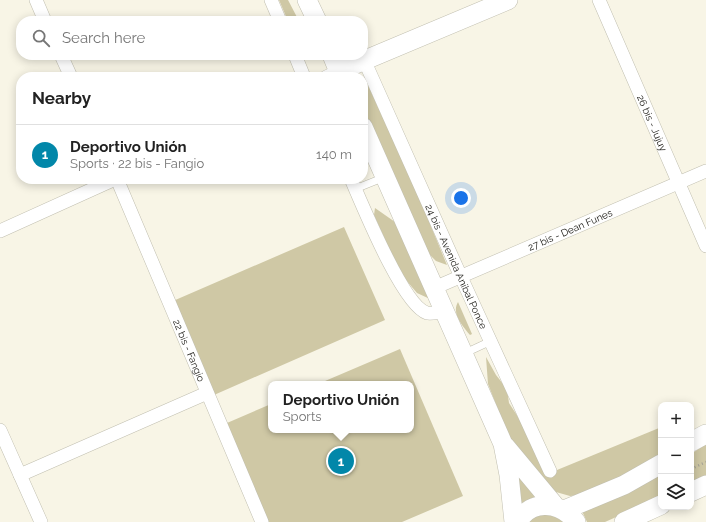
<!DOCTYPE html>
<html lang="en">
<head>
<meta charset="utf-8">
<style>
  body { margin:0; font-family:Raleway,sans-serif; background:#f6f6f6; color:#222 }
  .controls { position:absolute; right:12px; bottom:12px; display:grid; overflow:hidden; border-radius:8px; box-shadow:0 2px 10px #0003 }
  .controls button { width:36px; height:36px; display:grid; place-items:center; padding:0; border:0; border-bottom:1px solid #e0e0e0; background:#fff; color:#222; font:20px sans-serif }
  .you { position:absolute; left:461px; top:198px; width:14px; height:14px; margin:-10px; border:3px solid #fff; border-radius:50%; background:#1a73e8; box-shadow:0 0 0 6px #1a73e833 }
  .badge { display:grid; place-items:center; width:26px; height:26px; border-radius:50%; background:#0287a9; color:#fff; font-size:13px; font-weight:700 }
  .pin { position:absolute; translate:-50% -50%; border:2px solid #fff; box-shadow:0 1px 4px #0006 }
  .popup { position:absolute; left:268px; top:381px; width:146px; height:52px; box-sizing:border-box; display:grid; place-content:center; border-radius:8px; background:#fff; filter:drop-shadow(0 1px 3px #0005); font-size:13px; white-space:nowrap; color:#767676 }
  .popup b { font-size:15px; color:#222 }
  .popup::after { content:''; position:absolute; left:50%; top:100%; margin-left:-8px; border:8px solid transparent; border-top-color:#fff }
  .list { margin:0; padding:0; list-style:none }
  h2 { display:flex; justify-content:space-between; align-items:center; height:52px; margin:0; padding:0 16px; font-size:17px }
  h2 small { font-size:13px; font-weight:400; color:#767676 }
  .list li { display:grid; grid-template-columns:26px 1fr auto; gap:12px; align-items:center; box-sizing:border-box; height:60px; padding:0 16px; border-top:1px solid #e0e0e0 }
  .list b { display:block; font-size:15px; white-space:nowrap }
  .list p { margin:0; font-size:13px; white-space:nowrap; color:#767676 }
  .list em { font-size:13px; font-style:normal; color:#767676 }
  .icon { flex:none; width:22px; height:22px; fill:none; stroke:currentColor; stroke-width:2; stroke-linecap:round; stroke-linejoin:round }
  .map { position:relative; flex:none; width:706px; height:522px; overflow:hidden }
  .search { position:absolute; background:#fff; box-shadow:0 2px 10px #0003; left:16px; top:16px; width:352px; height:44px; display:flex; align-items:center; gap:10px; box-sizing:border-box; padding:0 14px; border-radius:16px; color:#767676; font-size:15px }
  .panel { position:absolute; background:#fff; box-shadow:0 2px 10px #0003; left:16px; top:72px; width:352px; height:112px; border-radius:16px }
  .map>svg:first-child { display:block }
  .green { fill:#cfc8a5 }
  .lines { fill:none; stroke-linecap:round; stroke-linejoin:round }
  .lane-casing { stroke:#c1bfb0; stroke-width:8 }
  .street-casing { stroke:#c1bfb0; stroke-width:14 }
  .secondary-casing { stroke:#c1bfb0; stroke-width:20 }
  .path { stroke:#a2a095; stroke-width:2.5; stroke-dasharray:1 3; stroke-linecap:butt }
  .lane { stroke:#fff; stroke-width:7 }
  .street { stroke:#fff; stroke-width:13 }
  .secondary { stroke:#fff; stroke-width:19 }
  .labels { text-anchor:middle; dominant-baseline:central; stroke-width:3; stroke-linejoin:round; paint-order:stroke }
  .street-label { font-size:10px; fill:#1b1a15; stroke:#f8f5e6 }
</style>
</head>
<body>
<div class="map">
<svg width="706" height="522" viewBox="0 0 706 522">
  <rect width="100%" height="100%" fill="#f8f5e6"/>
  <path class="green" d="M 279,0 L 288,0 L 299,21 L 288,21 Z
    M 363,80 L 367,83 L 418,195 L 447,265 L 436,261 L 427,252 L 363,113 Z
    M 375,208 L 395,222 L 430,299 L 417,293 L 400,273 L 374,215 Z
    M 344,227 L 385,320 L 214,395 L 173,301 Z
    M 458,302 L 472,334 L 470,335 C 463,326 451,314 458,302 Z
    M 400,349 L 463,496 L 402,522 L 262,522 L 220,426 L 271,404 L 271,430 L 411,430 L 411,384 L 318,384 Z
    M 486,357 L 496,375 L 507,389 L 509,403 L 520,420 L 541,464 L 557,470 L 659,428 L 661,434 L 661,454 L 603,486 L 581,495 L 570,496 L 556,492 L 544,484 L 512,445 L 488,384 Z
    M 706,444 L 706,477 L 691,484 L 691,454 Z
    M 510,460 L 540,494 L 518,505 Z
    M 661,474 L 661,497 L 605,522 L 587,522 L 582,511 Z
    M 546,511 L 568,522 L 525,522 Z"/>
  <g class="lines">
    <defs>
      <path id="lane" d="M 355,189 L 385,177
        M 463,354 L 491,341"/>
      <g id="street">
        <path d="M 36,0 L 45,21"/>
        <path d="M 271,0 L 280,21"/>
        <path id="s1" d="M 599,0 L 706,246"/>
        <path d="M 61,55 L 71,77"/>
        <path d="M 295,55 L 304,77"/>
        <path id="s2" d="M 365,62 L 461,277 L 550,471"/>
        <path d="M 326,77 L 339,71"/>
        <path id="s3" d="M 117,179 L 262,522"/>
        <path d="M 351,179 C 362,204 403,306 427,313 C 431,314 440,312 445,312"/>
        <path d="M 0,231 L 115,179"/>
        <path id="s4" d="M 434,288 L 706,171"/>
        <path d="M 0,430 L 41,522"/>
        <path d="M 20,475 L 207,393"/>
      </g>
      <path id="secondary" d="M 307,0 L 317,21
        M 332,55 L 341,77
        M 339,71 L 508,0
        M 363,127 L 503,444 L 509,475 L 514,522
        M 691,442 L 706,434
        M 505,446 L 555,506
        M 691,492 L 706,485
        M 564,510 L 624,485 L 661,464
        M 518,522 C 531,498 561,502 576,522
        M 624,522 L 661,505"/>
    </defs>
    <use href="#lane" class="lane-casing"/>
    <use href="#street" class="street-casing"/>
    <use href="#secondary" class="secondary-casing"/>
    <path class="path" d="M 691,469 L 706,462"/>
    <use href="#lane" class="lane"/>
    <use href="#street" class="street"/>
    <use href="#secondary" class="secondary"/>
  </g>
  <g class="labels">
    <g class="street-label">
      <text stroke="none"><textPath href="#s1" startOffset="134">26 bis - Jujuy</textPath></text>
      <text stroke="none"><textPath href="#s4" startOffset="148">27 bis - Dean Funes</textPath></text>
      <text stroke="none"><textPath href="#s2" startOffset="224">24 bis - Avenida Aníbal Ponce</textPath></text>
      <text stroke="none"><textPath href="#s3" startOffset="186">22 bis - Fangio</textPath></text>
    </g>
  </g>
</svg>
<div class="controls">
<button>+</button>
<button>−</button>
<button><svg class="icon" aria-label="layers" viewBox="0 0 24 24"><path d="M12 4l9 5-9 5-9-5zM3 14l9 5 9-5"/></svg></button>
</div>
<div class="you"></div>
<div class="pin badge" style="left:341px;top:461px">1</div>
<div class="popup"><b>Deportivo Unión</b>Sports</div>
<div class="search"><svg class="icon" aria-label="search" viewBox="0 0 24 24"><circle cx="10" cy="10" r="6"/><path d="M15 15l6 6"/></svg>Search here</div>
<section class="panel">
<h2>Nearby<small></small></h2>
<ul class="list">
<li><span class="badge">1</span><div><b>Deportivo Unión</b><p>Sports · 22 bis - Fangio</p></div><em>140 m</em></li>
</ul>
</section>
</div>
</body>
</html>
